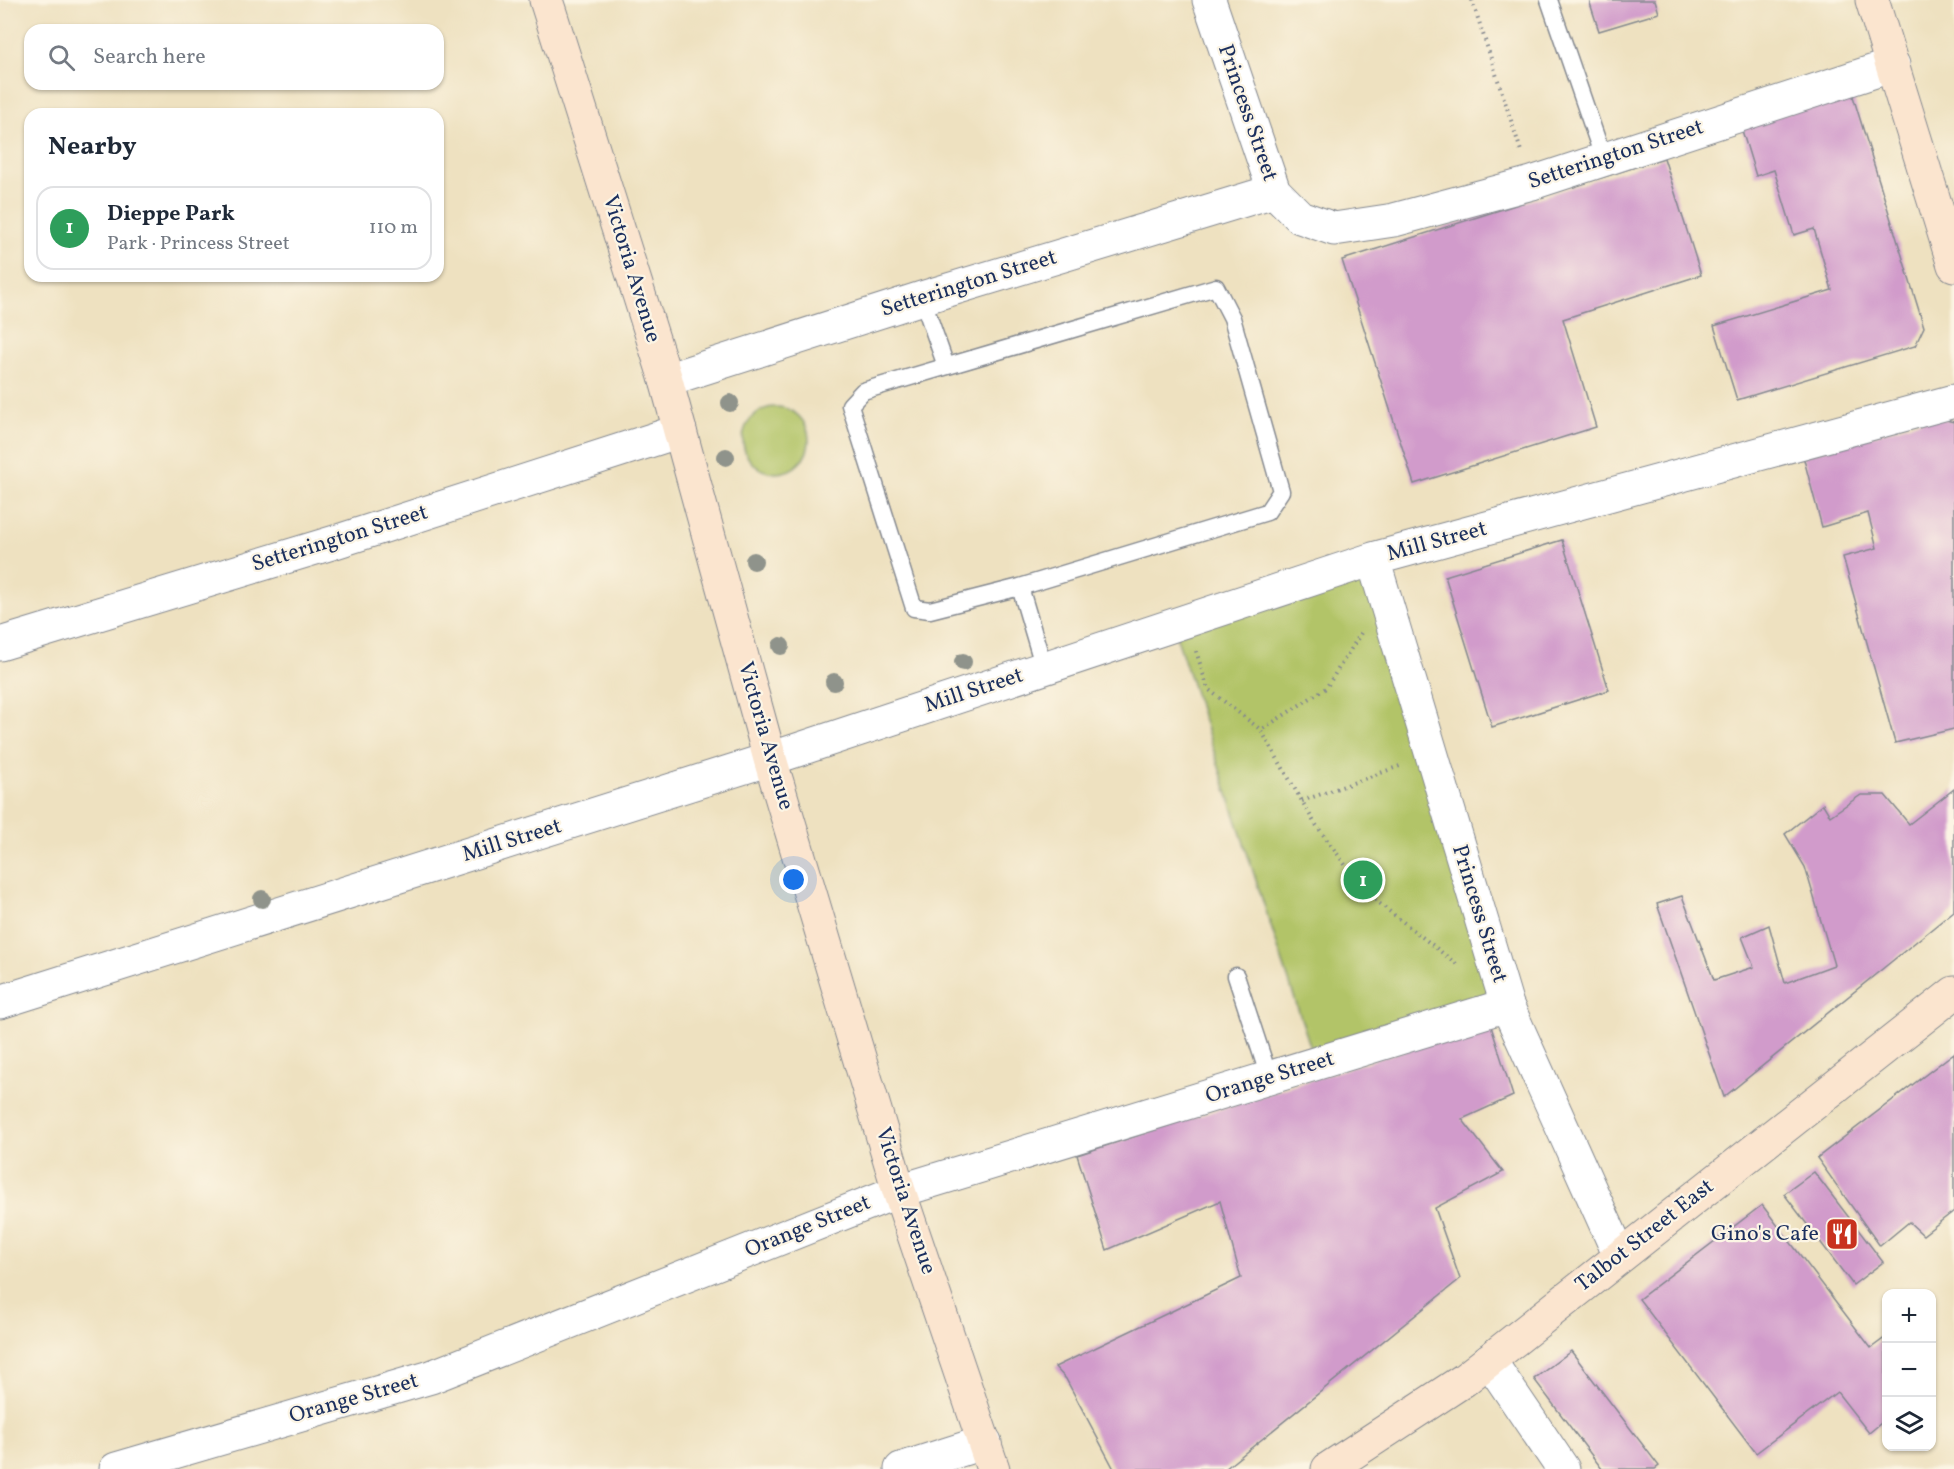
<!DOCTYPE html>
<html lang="en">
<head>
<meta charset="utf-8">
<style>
  body { margin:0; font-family:Vollkorn,serif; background:#f2f2f3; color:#1f2937 }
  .controls { position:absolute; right:18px; bottom:18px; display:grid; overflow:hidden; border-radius:12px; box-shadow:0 2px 4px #0004 }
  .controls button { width:54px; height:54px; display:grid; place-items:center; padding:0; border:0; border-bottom:2px solid #e0e1e3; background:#fff; color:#1f2937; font:30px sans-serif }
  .you { position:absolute; left:794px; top:880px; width:21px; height:21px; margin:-15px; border:4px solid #fff; border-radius:50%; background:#1a73e8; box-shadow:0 0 0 9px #1a73e833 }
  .badge { display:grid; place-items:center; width:39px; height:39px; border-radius:50%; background:#c8321e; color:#fff; font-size:20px; font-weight:700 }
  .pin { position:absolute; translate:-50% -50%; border:3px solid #fff; box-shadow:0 2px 6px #0006 }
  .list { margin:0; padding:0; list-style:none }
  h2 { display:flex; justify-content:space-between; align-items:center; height:78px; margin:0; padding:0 24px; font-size:26px }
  h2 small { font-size:20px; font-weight:400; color:#747a83 }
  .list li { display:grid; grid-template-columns:39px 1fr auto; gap:18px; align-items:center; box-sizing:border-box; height:84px; margin:0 12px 12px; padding:0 12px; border:2px solid #e0e1e3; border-radius:18px }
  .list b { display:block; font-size:22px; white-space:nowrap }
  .list p { margin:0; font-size:20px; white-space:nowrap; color:#747a83 }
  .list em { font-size:20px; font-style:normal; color:#747a83 }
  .icon { flex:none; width:33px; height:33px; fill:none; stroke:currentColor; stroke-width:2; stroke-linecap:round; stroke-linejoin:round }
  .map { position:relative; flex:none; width:1954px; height:1469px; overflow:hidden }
  .search { position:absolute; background:#fff; box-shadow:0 2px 4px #0004; left:24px; top:24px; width:420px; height:66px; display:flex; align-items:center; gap:15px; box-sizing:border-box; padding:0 21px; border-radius:18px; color:#747a83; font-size:22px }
  .panel { position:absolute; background:#fff; box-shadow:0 2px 4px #0004; left:24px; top:108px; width:420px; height:174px; border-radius:18px }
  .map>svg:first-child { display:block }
  .green { fill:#b2c467; stroke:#667a62; stroke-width:1.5 }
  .building { fill:#d19bcb }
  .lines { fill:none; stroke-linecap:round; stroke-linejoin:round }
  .lane-casing { stroke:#84888f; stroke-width:19 }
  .street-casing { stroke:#84888f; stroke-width:35 }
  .secondary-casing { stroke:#84888f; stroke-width:35 }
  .path { stroke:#84888f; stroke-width:4; stroke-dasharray:1.5 4.5; stroke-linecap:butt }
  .lane { stroke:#fff; stroke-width:16 }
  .street { stroke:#fff; stroke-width:33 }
  .secondary { stroke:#fbe5cf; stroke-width:33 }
  .tree { fill:#8f938b }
  .labels { text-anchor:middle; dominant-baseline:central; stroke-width:4.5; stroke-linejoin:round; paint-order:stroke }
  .street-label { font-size:22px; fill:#1b2f5e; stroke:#fcf5e5 }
  .poi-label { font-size:22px; fill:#1b2f5e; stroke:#fcf5e5; text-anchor:end }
</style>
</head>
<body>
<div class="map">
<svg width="1954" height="1469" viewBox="0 0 1954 1469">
  <rect width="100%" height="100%" fill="#fcf5e5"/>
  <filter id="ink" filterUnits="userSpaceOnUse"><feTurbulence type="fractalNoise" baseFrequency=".0167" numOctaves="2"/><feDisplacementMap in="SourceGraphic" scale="12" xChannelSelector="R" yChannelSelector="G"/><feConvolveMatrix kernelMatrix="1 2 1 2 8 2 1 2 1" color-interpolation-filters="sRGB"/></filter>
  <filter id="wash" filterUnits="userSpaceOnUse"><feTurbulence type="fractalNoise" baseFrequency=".008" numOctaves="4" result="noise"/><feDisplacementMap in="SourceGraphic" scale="24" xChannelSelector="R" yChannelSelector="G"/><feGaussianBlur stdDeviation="1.35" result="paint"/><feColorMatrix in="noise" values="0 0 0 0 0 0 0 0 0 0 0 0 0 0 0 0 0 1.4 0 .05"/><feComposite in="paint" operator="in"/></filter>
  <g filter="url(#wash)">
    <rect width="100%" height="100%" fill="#eee1c0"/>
    <path class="green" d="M743 440a33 33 0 1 1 66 0a33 33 0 1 1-66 0Z
      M 1373,559 L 1507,1005 L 1316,1064 L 1173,626 Z"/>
    <g id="blocks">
      <path class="building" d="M 1589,0 L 1655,0 L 1659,13 L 1599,31 Z
        M 1852,93 L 1924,327 L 1915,346 L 1737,400 L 1714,326 L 1832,290 L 1814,229 L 1794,235 L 1774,170 L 1756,176 L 1741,127 Z
        M 1664,158 L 1701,275 L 1563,319 L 1596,427 L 1414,484 L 1342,260 Z
        M 1934,417 L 1954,422 L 1954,729 L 1895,743 L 1843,557 L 1877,548 L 1868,513 L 1822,527 L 1803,456 Z
        M 1562,540 L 1609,690 L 1492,727 L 1445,576 Z
        M 1954,789 L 1954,911 L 1724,1097 L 1657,904 L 1682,896 L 1714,980 L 1754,967 L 1742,937 L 1769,925 L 1785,983 L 1834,965 L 1805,867 L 1785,834 L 1823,804 L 1830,816 L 1861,795 L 1885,795 L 1909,824 Z
        M 1490,1023 L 1513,1096 L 1462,1119 L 1503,1172 L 1435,1208 L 1460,1279 L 1225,1469 L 1114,1469 L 1066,1379 L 1055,1367 L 1241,1278 L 1220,1201 L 1107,1250 L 1077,1155 Z
        M 1954,1053 L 1954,1211 L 1923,1235 L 1909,1222 L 1880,1246 L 1817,1158 Z
        M 1814,1172 L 1883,1262 L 1853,1285 L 1784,1194 Z
        M 1762,1205 L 1871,1348 L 1886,1337 L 1886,1419 L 1869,1433 L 1837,1392 L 1756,1453 L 1639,1299 Z
        M 1571,1351 L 1659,1466 L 1655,1469 L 1602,1469 L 1534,1379 Z"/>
    </g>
  </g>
  <g filter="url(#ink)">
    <use href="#blocks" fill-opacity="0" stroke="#84888f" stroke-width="1.5"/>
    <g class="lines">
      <defs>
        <path id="lane" d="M 1549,0 L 1604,160
          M 922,298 L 946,366
          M 1020,587 L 930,610 L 914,608 L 850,405 L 863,391 L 1216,287 L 1232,318 L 1281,491 L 1267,512 L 1020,587 L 1044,668
          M 1236,976 L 1269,1077"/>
        <path id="street" d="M 1209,0 L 1274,191 L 1300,217 L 1334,229 L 1394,220 L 1532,183 L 1893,65
          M 666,380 L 922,298 L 1274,191
          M 1373,559 L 1507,1005 L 1620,1256
          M 0,644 L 335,542 L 680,431
          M 0,1002 L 770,759 L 1373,559 L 1954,401
          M 1489,1360 L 1563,1469
          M 116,1469 L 431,1377 L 899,1191 L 1507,1005
          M 901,1469 L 985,1442"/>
        <path id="secondary" d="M 546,0 L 666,380 L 770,759 L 899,1191 L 993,1469
          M 1872,0 L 1954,265
          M 1328,1469 L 1464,1380 L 1954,993"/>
      </defs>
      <use href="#lane" class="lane-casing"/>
      <use href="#street" class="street-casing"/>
      <use href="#secondary" class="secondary-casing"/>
      <path class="path" d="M 1472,0 L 1521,151
        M 1361,633 L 1326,688 L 1261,730 L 1314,822 L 1365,892 L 1459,966
        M 1196,651 L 1208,689 L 1261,730
        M 1302,801 L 1400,766"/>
      <use href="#lane" class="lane"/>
      <use href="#street" class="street"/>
      <use href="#secondary" class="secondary"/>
    </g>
    <g class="tree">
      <circle cx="730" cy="403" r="9"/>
      <circle cx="726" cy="457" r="9"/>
      <circle cx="754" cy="561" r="9"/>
      <circle cx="781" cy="646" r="9"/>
      <circle cx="963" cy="662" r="9"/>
      <circle cx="834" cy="682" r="9"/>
      <circle cx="262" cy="899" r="9"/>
    </g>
  </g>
  <defs>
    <symbol id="restaurant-square" viewBox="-11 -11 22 22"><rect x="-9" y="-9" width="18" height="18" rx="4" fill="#c8321e" stroke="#fcf5e5"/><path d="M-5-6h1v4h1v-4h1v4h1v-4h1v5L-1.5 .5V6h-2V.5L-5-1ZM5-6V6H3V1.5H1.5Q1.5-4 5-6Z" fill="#fff"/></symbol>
  </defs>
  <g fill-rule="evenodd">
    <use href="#restaurant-square" x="1823" y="1215" width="38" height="38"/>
  </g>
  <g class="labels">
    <g class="street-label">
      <text transform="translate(1247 113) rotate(71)">Princess Street</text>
      <text transform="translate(1616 155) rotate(-18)">Setterington Street</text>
      <text transform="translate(631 269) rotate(73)">Victoria Avenue</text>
      <text transform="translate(969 284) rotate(-17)">Setterington Street</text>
      <text transform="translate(340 539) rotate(-17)">Setterington Street</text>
      <text transform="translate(1437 542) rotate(-15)">Mill Street</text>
      <text transform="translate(974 691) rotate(-18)">Mill Street</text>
      <text transform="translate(765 736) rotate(74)">Victoria Avenue</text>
      <text transform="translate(512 841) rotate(-17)">Mill Street</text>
      <text transform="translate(1479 914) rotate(73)">Princess Street</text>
      <text transform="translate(1270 1078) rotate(-17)">Orange Street</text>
      <text transform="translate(905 1201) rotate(72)">Victoria Avenue</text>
      <text transform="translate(808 1227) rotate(-22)">Orange Street</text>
      <text transform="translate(1645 1236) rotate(-38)">Talbot Street East</text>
      <text transform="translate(354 1399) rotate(-16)">Orange Street</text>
    </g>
    <g class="poi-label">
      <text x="1819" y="1234">Gino's Cafe</text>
    </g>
  </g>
</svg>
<div class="controls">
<button>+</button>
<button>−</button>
<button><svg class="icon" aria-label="layers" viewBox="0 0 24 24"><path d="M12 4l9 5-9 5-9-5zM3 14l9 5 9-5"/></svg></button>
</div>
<div class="you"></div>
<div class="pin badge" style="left:1363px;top:880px;background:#2e9e5b">1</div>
<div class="search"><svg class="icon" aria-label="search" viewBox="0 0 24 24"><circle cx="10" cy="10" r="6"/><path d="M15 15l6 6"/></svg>Search here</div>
<section class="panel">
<h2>Nearby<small></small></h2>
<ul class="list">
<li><span class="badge" style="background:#2e9e5b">1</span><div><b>Dieppe Park</b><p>Park · Princess Street</p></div><em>110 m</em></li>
</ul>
</section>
</div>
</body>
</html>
